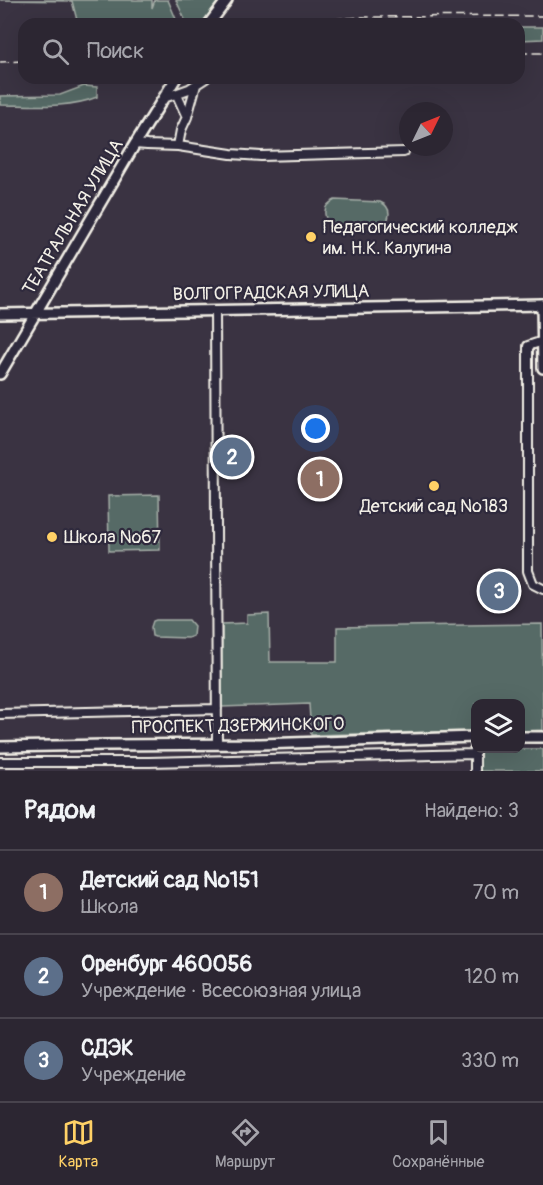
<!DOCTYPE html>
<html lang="ru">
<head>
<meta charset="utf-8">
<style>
  body { margin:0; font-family:Pangolin,sans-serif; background:#342e3a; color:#f1f3f6 }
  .controls { position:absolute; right:18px; bottom:18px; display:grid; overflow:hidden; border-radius:12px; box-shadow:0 6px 24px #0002 }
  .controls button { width:54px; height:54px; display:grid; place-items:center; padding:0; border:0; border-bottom:2px solid #48434d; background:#2c2632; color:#f1f3f6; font:30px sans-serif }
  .compass { position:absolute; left:399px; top:102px; width:54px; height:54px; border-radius:50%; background:#2c2632; box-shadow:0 6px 24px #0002; rotate:47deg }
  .you { position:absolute; left:316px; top:429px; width:21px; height:21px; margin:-15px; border:4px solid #fff; border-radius:50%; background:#1a73e8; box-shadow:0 0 0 9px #1a73e833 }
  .badge { display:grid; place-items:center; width:39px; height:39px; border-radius:50%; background:#ffd166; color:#fff; font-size:20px; font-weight:700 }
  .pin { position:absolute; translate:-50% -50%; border:3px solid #fff; box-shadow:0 2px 6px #0006 }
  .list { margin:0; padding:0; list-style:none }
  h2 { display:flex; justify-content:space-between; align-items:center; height:78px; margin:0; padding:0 24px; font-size:26px }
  h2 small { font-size:20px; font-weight:400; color:#a6a5ac }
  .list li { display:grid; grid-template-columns:39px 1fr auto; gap:18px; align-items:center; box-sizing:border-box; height:84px; padding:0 24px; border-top:2px solid #48434d }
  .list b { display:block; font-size:22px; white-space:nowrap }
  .list p { margin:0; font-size:20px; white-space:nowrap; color:#a6a5ac }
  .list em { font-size:20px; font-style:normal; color:#a6a5ac }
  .icon { flex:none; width:33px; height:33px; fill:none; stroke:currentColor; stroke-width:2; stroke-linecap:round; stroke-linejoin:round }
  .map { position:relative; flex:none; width:543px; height:771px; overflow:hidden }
  .search { position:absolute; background:#2c2632; box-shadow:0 6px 24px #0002; left:18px; right:18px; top:18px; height:66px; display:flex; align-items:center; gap:15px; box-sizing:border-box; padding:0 21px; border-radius:18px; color:#a6a5ac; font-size:22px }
  .sheet { height:330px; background:#2c2632 }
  nav { display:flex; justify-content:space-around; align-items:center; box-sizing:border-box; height:84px; border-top:2px solid #48434d; background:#2c2632; font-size:16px; color:#a6a5ac }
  nav a { display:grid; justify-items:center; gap:3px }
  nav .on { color:#ffd166 }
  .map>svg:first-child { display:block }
  .green { fill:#566b66; stroke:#a5aea7; stroke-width:1.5 }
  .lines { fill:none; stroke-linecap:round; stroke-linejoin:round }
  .minor-casing { stroke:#f4f1e8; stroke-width:12 }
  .major-casing { stroke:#f4f1e8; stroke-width:14 }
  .minor { stroke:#2f2a3d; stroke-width:8 }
  .major { stroke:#2f2a3d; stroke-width:9 }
  .rail { stroke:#f4f1e8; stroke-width:1.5; stroke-dasharray:9 4.5; stroke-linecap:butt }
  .poi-dot { fill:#ffd166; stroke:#2f2a3d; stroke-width:2 }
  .labels { text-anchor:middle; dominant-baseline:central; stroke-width:4.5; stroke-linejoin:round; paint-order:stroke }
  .street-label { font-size:18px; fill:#f4f1e8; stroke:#2f2a3d }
  .poi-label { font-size:18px; fill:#f4f1e8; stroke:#2f2a3d; text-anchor:start }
</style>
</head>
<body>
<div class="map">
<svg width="543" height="771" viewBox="0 0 543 771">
  <rect width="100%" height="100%" fill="#3a3342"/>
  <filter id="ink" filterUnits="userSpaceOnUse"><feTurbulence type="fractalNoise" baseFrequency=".0167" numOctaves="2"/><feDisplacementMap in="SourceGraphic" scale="12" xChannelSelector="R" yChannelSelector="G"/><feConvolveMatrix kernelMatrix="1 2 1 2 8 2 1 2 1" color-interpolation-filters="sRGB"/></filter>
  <g filter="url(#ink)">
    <path class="green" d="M 0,0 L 152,0 L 152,8 L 155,0 L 168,0 L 178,24 L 78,24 L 72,1 Z
      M 176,0 L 220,0 L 202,24 L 187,24 Z
      M 519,27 L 543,27 L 543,39 L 519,40 Z
      M 84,86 L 97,87 L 97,97 C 68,109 31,105 0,105 L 0,96 L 60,95 Z
      M 335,200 L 380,202 C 392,207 392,220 380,227 C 366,227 326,232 325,214 C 324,206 329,203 335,200 Z
      M 159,495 L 160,550 L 109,551 L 108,496 Z
      M 269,614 L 270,662 L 337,662 L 337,627 L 542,624 L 543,730 L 521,731 L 520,704 L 476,704 L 475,731 L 311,735 L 309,704 L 222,707 L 222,624 L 247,623 L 247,615 Z
      M 156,620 L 189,620 L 194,626 L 193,636 L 188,638 L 155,637 L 152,636 L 151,627 L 153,621 Z
      M 480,749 L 543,749 L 543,771 L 480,771 Z"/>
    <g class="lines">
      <defs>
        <path id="minor" d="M 177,95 L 187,117
          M 164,98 L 189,89 L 206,78
          M 135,144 L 147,145 L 178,146 L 231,154 L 261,156 L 404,152
          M 178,146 L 181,130 L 187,117 L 196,85
          M 215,310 L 217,744
          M 543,341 L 528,346 L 528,571 L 533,584 L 543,589
          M 0,714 L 217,709
          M 475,737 L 475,771
          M 0,762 L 149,762 L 475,754"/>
        <path id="major" d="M 209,24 L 227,0
          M 542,305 L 543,368
          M 0,314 L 543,305
          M 0,374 L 135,144 L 176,78
          M 520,737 L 543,737
          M 0,747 L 105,745 L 260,744 L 476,737"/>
      </defs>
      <use href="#minor" class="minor-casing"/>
      <use href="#major" class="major-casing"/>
      <use href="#minor" class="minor"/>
      <use href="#major" class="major"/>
      <path class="rail" d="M 280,24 L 302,21 L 362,17 L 543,16
        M 519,53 L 543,53
        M 0,62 L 24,61"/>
    </g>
  </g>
  <g class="poi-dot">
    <circle cx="311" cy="237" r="6"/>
    <circle cx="434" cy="486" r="6"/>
    <circle cx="52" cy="537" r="6"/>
  </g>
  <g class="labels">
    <g class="street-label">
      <text transform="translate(73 217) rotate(-59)">ТЕАТРАЛЬНАЯ УЛИЦА</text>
      <text transform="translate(271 293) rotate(-1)">ВОЛГОГРАДСКАЯ УЛИЦА</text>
      <text transform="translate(238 726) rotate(-1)">ПРОСПЕКТ ДЗЕРЖИНСКОГО</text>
    </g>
    <g class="poi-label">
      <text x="323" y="227">Педагогический колледж<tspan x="323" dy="21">им. Н.К. Калугина</tspan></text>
      <text x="434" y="506" text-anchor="middle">Детский сад №183</text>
      <text x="64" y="537">Школа №67</text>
    </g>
  </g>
</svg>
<div class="controls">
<button><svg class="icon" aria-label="layers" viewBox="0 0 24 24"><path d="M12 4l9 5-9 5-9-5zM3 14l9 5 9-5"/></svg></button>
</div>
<svg class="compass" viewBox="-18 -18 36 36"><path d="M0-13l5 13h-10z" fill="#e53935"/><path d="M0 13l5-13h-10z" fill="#a6a5ac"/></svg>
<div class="you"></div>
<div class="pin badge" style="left:320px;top:479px;background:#8d6e63">1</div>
<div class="pin badge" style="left:232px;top:457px;background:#5c6f8a">2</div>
<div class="pin badge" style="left:499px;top:591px;background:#5c6f8a">3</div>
<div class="search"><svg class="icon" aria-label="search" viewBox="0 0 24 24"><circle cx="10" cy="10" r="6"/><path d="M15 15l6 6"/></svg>Поиск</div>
</div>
<section class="sheet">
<h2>Рядом<small>Найдено: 3</small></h2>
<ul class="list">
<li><span class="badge" style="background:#8d6e63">1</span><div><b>Детский сад №151</b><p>Школа</p></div><em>70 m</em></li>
<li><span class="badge" style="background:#5c6f8a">2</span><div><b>Оренбург 460056</b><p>Учреждение · Всесоюзная улица</p></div><em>120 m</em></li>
<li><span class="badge" style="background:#5c6f8a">3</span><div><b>СДЭК</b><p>Учреждение</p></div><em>330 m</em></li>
</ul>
</section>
<nav>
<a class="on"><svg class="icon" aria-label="map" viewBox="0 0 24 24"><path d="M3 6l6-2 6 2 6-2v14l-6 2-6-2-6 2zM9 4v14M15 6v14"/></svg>Карта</a>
<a><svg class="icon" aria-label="directions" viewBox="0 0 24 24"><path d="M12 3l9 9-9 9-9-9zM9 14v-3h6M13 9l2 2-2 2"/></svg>Маршрут</a>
<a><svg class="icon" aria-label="saved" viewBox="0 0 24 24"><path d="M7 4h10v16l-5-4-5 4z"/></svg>Сохранённые</a>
</nav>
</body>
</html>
